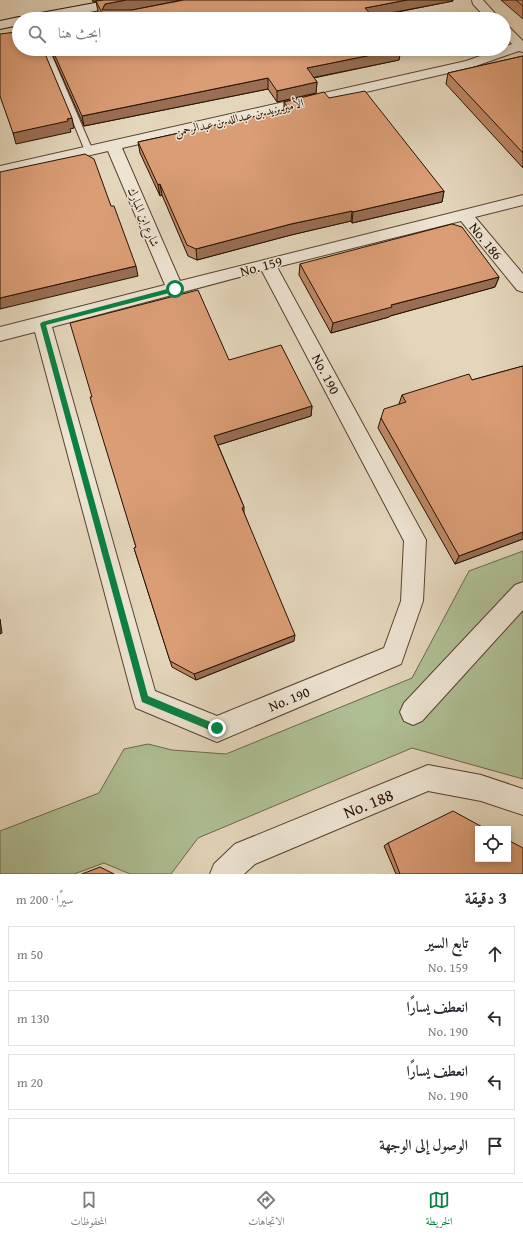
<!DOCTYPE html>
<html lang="ar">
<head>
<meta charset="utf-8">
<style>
  body { margin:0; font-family:"Gentium Book Plus",Amiri,serif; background:#f2f2f3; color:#2b2b33; direction:rtl }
  .controls { position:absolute; right:12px; bottom:12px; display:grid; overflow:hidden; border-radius:0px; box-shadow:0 2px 6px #0003 }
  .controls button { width:36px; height:36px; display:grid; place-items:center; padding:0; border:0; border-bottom:1px solid #e1e1e2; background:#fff; color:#2b2b33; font:20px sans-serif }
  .stop { position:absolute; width:12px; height:12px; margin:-9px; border:3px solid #0b8043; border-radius:50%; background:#fff }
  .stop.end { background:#0b8043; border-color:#fff; box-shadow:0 1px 4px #0008 }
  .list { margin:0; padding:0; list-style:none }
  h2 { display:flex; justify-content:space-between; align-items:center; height:52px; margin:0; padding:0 16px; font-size:17px }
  h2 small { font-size:13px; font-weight:400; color:#7c7c81 }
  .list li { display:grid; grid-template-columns:26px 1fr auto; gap:12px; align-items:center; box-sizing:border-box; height:56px; margin:0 8px 8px; padding:0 8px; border:1px solid #e1e1e2; border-radius:0px }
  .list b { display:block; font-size:15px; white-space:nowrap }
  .list p { margin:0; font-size:13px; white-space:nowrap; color:#7c7c81 }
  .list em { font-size:13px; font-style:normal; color:#7c7c81 }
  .icon { flex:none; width:22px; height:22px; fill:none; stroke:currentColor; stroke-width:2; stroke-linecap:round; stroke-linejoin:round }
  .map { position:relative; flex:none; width:523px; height:874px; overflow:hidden; direction:ltr }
  .search { position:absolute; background:#fff; box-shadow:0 2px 6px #0003; left:12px; right:12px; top:12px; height:44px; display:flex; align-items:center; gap:10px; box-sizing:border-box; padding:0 14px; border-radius:22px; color:#7c7c81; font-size:15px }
  .sheet { height:308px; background:#fff }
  nav { display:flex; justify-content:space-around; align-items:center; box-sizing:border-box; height:56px; border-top:1px solid #e1e1e2; background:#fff; font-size:11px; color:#7c7c81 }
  nav a { display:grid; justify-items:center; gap:2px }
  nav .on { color:#0b8043 }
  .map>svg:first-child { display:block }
  .green { fill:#afbf94; stroke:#6b684a }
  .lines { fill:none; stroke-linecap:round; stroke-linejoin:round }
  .lane-casing { stroke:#56422f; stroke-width:2 }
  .street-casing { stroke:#56422f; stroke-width:2 }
  .secondary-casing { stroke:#271100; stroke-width:2 }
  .lane { fill:#ede4d3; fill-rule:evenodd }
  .street { fill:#ede4d3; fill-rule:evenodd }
  .secondary { fill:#ede4d3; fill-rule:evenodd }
  .wall { fill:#bc8765; stroke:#271100 }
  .shaded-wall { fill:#996e53; stroke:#271100 }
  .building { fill:#db9d76; stroke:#271100 }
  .route { fill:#0b8043 }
  .labels { text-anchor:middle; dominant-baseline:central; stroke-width:3; stroke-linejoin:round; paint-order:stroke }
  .far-street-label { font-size:12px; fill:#271100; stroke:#ede4d3 }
  .street-label { font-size:14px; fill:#271100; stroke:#ede4d3 }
  .near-street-label { font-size:17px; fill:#271100; stroke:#ede4d3 }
</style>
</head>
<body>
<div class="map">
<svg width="523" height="874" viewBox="0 0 523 874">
  <rect width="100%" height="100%" fill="#e4d6bb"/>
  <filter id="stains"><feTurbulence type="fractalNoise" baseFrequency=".005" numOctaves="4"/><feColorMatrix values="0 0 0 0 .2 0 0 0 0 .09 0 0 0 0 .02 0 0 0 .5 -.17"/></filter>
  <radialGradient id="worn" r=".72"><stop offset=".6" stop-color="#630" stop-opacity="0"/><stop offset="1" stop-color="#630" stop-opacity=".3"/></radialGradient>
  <path class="green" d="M 523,551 L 523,779 L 412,748 L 198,838 L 171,874 L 130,874 L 104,863 L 74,874 L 0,874 L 0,831 L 99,793 L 124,749 L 148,744 L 172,750 L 226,754 L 412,678 L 469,571 Z"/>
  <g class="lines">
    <defs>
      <path id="lane" d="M 43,49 L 49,49 L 93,151 L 92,153 L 86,153 L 85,151 Z"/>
      <path id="street" d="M 472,0 L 483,0 L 500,19 L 487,19 L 473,4 Z
        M 504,25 L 508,26 L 523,41 L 523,52 L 519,51 L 470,68 L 122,148 L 180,281 L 523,195 L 523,205 L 475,217 L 523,274 L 523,292 L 517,290 L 461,221 L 277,267 L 426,540 L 423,601 L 401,664 L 217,742 L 136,708 L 133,699 L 35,332 L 0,341 L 0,327 L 165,285 L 108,151 L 0,176 L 0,166 L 466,61 L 500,49 L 504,49 L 504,47 L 512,44 L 504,36 ZM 262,271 L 404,541 L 401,601 L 384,648 L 217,716 L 155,691 L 52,327 Z
        M 523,582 L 523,610 L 422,721 L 413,725 L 404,721 L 400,712 L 404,703 L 515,585 Z
        M 428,765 L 481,775 L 523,789 L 523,815 L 481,801 L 428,791 L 255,864 L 244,874 L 210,874 L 214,864 L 235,844 Z"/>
      <path id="secondary" d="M 111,0 L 140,0 L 138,3 L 133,4 L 52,19 L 19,19 L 19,25 L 0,29 L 0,21 L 19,17 L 24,18 L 30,15 Z"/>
    </defs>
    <use href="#lane" class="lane-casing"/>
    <use href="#street" class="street-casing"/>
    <use href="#secondary" class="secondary-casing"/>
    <use href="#lane" class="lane"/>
    <use href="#street" class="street"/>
    <use href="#secondary" class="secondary"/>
  </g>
  <path class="wall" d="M 501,0 L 523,0 L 523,19 Z
    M 96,1 L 131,10 L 453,1 L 373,17 L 100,16 L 98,12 Z
    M 50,49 L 401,49 L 399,60 L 314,78 L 317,82 L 316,93 L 277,102 L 268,89 L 84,126 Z
    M 523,56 L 523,168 L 446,84 L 448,73 Z
    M 329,98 L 444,191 L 442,202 L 352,223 L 351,221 L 291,235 L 197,260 L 188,256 L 162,195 L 160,196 L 140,153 L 138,142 L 284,110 L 284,102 Z
    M 300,264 L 499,277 L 495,287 L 390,316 L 389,317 L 331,333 L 299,275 Z
    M 229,360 L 312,406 L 311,416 L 218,445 L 244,507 L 244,513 L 294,641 L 196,680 L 172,667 L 134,548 L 136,547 L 92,397 Z
    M 523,366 L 523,539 L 455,564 L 378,428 L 381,418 L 399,404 L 402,395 L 472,380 Z
    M 388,843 L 523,874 L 396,874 L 384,846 Z"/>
  <path class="shaded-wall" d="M 92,0 L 103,0 L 93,2 Z
    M 126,0 L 182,0 L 107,15 L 102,10 L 105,4 Z
    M 407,0 L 453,0 L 453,1 L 364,18 L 365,8 Z
    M 401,49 L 399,60 L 306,79 L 307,68 Z
    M 268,78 L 268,89 L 84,126 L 82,116 Z
    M 317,82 L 316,93 L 277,102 L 277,91 Z
    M 72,118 L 74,128 L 70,129 L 71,132 L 16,144 L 13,133 Z
    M 160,184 L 162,195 L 160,196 L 158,185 Z
    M 444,191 L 442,202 L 352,223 L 353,212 Z
    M 352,211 L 351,221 L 291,235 L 197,260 L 196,249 L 291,224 Z
    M 136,266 L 138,276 L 0,309 L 0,298 Z
    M 499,277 L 495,287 L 390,316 L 389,317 L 331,333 L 333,323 L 391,305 Z
    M 312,406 L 311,416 L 215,446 L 214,436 Z
    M 523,532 L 523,539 L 455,564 L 459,556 Z
    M 0,619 L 2,633 L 0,634 Z
    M 295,635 L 294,641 L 196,680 L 194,674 Z"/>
  <path class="building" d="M 104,0 L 126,0 L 105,4 L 102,10 L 132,10 L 184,0 L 407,0 L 365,8 L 375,19 L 85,19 L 103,15 L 96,1 Z
    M 516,0 L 523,0 L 523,6 Z
    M 18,28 L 19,28 L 19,49 L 43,49 L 72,118 L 67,119 L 68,121 L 13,133 L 0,96 L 0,34 L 16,32 Z
    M 52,49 L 401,49 L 307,68 L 317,82 L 277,91 L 268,78 L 82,116 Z
    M 523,56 L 523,153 L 448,73 Z
    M 365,91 L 444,191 L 353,212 L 352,211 L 291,224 L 196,249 L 187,245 L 160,184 L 158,185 L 138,142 L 289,109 L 284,102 L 324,92 L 329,98 Z
    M 85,154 L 94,159 L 111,206 L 114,206 L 136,266 L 0,298 L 0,172 Z
    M 452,224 L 462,227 L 499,277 L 391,305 L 392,307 L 333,323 L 300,264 Z
    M 198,290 L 229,360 L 281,345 L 312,406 L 214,436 L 244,507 L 242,508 L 295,635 L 194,674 L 170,661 L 134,548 L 136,547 L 90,397 L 92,397 L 70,323 Z
    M 523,366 L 523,532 L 459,556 L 381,418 L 384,409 L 406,402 L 402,395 L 469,374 L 472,380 Z
    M 453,811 L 486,829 L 478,829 L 478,859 L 508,859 L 508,840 L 523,848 L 523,874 L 400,874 L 388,843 Z
    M 100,867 L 114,874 L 82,874 Z"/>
  <path class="route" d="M 175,287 L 178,289 L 177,291 L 46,325 L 148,696 L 220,726 L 221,728 L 220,731 L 217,733 L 142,702 L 40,324 L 42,322 Z"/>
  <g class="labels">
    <g class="far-street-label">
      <text transform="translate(239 117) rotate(-13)">الأمير يزيد بن عبدالله بن عبدالرحمن</text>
      <text transform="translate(144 217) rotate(67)">شارع ابن المبارك</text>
    </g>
    <g class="street-label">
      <text transform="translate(486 241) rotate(51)">No. 186</text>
      <text transform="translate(261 266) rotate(-15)">No. 159</text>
      <text transform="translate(326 374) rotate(62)">No. 190</text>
      <text transform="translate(289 699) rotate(-22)">No. 190</text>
    </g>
    <g class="near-street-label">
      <text transform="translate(368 803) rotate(-22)">No. 188</text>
    </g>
  </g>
  <rect width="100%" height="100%" filter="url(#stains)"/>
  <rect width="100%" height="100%" fill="url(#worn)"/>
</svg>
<div class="controls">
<button><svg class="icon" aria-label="locate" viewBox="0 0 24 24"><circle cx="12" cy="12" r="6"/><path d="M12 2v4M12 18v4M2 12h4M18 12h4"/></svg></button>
</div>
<div class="stop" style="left:175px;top:289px"></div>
<div class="stop end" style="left:217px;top:728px"></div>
<div class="search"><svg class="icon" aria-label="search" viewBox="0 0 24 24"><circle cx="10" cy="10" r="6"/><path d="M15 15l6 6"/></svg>ابحث هنا</div>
</div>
<section class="sheet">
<h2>3 دقيقة<small>سيرًا · 200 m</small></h2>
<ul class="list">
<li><svg class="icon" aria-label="ahead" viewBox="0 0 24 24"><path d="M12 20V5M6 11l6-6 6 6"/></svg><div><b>تابع السير</b><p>No. 159</p></div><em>50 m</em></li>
<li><svg class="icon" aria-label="left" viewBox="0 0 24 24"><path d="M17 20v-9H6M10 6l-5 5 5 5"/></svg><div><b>انعطف يسارًا</b><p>No. 190</p></div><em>130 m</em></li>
<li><svg class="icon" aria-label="left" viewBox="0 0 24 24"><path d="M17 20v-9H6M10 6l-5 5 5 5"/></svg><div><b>انعطف يسارًا</b><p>No. 190</p></div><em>20 m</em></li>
<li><svg class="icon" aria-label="arrive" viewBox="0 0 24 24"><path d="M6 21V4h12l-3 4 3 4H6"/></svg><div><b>الوصول إلى الوجهة</b></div></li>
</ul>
</section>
<nav>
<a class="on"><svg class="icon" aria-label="map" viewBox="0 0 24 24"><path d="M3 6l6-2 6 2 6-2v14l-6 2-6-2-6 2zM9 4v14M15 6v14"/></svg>الخريطة</a>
<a><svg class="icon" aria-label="directions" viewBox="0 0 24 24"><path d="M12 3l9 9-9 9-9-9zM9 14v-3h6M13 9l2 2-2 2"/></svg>الاتجاهات</a>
<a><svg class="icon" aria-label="saved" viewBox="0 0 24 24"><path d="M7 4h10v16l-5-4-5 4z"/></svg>المحفوظات</a>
</nav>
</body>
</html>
